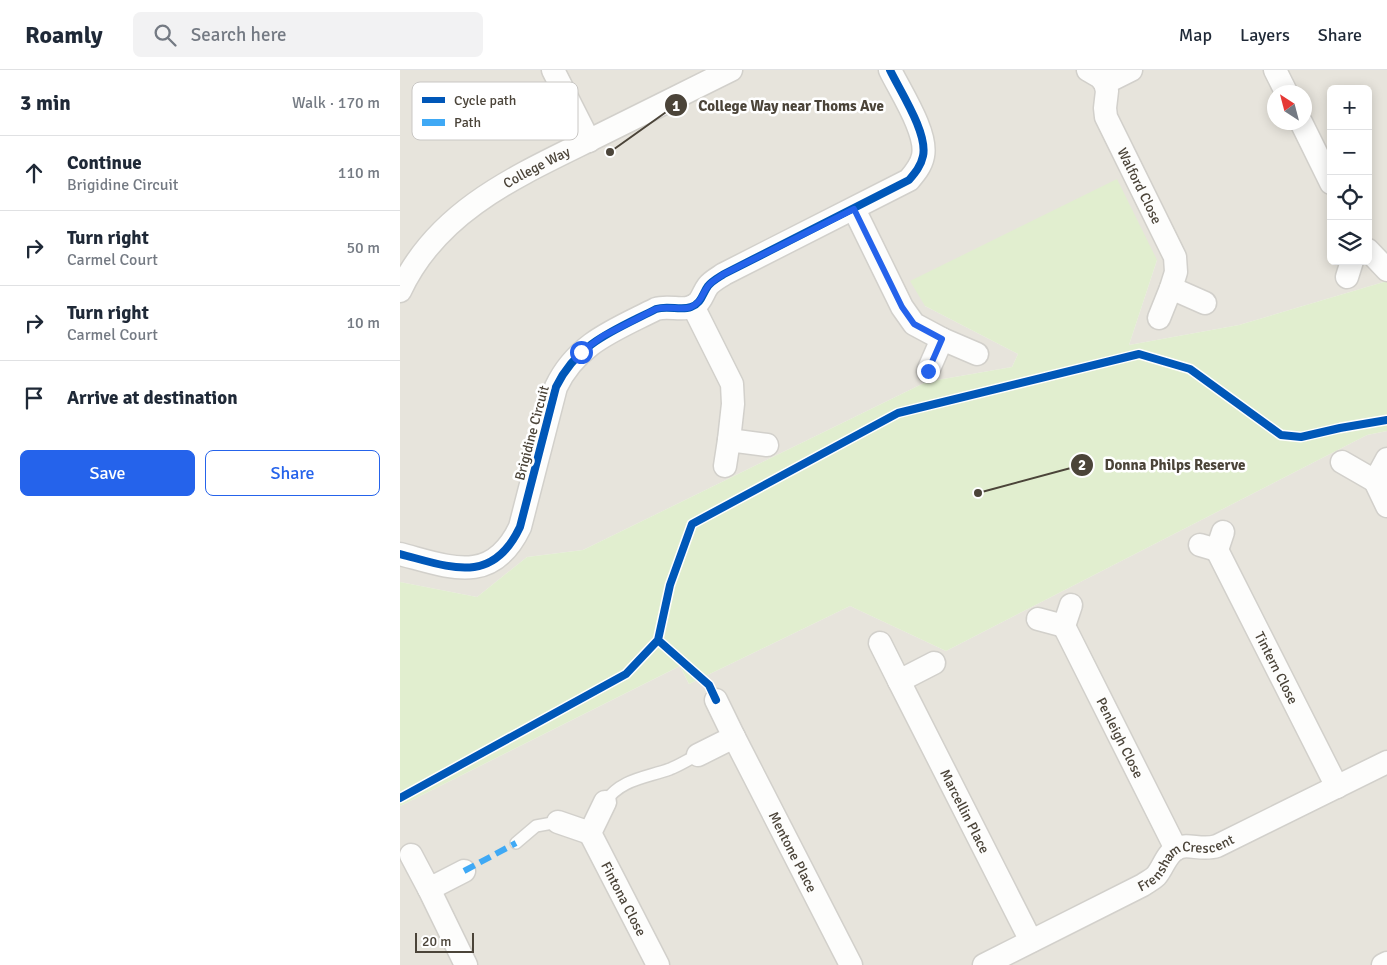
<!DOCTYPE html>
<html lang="en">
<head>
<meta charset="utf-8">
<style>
  body { margin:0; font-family:Signika,sans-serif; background:#f2f2f3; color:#1f2937 }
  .controls { position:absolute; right:15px; top:15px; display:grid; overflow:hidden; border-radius:8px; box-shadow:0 2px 12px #0003 }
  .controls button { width:45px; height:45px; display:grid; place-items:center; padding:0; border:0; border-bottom:1px solid #e0e1e3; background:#fff; color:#1f2937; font:25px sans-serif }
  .compass { position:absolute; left:867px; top:15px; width:45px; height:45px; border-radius:50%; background:#fff; box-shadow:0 2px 12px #0003; rotate:324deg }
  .scale { position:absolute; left:15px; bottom:12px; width:59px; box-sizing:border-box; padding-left:5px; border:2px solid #4b4439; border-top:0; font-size:14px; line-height:18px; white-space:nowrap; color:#4b4439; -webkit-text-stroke:4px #fff; paint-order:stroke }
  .stop { position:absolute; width:15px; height:15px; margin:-11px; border:4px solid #2563eb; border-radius:50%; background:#fff }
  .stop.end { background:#2563eb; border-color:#fff; box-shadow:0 1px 5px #0008 }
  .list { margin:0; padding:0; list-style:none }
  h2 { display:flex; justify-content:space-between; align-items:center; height:65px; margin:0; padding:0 20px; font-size:21px }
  h2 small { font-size:16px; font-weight:400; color:#747a83 }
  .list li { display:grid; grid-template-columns:32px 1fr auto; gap:15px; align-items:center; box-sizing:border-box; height:75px; padding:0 20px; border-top:1px solid #e0e1e3 }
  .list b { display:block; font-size:19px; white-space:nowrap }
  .list p { margin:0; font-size:16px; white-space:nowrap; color:#747a83 }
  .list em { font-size:16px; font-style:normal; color:#747a83 }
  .actions { display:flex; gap:10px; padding:15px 20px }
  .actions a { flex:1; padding:11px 0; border:1px solid #2563eb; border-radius:8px; text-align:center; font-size:18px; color:#2563eb }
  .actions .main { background:#2563eb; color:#fff }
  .icon { flex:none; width:28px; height:28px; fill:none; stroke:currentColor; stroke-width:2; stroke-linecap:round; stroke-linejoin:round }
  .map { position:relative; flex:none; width:987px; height:895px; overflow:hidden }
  header { display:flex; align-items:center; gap:30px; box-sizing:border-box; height:70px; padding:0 25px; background:#fff; border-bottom:1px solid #e0e1e3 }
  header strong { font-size:24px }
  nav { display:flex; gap:28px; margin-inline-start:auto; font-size:18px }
  .search { width:350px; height:45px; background:#f2f2f3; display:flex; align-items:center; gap:12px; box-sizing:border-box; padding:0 18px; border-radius:8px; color:#747a83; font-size:19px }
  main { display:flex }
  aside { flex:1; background:#fff }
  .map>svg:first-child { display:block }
  .residential { fill:#e7e4dc; fill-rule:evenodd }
  .green { fill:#e1eecf }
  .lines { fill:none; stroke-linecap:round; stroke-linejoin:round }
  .lane-casing { stroke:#d2d0cb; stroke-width:14 }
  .street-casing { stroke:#d2d0cb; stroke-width:25 }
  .lane { stroke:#fdfdfc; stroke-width:11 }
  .street { stroke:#fdfdfc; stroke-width:22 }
  .quiet { stroke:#3fa9f5; stroke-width:6; stroke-dasharray:12 6; stroke-linecap:butt }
  .cycleway-casing { stroke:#fff; stroke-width:11 }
  .cycleway { stroke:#0057b8; stroke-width:8 }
  .route { stroke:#2563eb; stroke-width:6 }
  .labels { text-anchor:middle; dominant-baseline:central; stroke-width:5; stroke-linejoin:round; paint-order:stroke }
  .street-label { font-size:14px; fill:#4b4439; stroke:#fff }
  .key { fill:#fff; stroke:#c9c7c4; stroke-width:1 }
  .key-label { font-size:14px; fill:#4b4439 }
  .leader { fill:none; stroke:#4b4439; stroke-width:2 }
  .callout-dot { fill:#4b4439; stroke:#fff; stroke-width:2 }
  .mark-label { font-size:15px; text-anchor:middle; font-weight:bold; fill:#fff }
  .callout-label { font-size:15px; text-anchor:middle; font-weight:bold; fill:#4b4439; stroke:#fff; stroke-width:5; stroke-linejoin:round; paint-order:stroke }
</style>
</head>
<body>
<header>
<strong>Roamly</strong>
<div class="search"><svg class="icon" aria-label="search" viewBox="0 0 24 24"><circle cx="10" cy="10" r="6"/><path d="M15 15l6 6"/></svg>Search here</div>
<nav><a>Map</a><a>Layers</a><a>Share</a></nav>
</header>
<main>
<aside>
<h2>3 min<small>Walk · 170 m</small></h2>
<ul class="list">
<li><svg class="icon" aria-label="ahead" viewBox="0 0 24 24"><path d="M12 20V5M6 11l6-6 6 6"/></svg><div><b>Continue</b><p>Brigidine Circuit</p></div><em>110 m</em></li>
<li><svg class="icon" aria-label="right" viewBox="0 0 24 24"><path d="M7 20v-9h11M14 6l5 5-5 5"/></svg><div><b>Turn right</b><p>Carmel Court</p></div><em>50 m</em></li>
<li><svg class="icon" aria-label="right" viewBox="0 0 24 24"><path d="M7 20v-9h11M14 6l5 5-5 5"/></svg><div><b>Turn right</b><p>Carmel Court</p></div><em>10 m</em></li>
<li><svg class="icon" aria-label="arrive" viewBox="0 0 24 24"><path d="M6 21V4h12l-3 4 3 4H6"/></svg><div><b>Arrive at destination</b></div></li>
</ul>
<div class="actions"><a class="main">Save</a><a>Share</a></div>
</aside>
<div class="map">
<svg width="987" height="895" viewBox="0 0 987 895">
  <rect width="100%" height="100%" fill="#f4f2ee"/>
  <path class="residential" d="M 0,0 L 987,0 L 987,211 L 839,255 L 729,275 L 757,190 L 525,236 L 618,284 L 612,297 L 526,312 L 183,480 L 127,487 L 77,527 L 0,512 ZM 931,19 L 968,19 L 968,191 L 931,191 ZM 874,22 L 904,22 L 904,52 L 874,52 Z
    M 987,361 L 987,895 L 0,895 L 0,736 L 280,596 L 289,614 L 450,536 L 546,581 L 967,365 Z"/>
  <path class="green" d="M 717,109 L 757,190 L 729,275 L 839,255 L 987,211 L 987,361 L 967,365 L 546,581 L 450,536 L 289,614 L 280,596 L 0,736 L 0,512 L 77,527 L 127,487 L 183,480 L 526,312 L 612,297 L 618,284 L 525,236 L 510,211 Z"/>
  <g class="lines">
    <defs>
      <path id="lane" d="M 205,732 C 221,709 245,708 270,699 C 280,695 289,689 298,685
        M 116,773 L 136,756 L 158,752"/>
      <g id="street">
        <path d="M 153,0 L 189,71"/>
        <path d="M 688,0 L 700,7 L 705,13 L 731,0"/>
        <path d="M 875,0 L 886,22"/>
        <path id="s1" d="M 705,13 L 707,21 L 705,38 L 706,47 L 775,187 L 776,202 L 771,218"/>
        <path d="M 901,52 L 931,113"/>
        <path d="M 454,139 L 502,237 L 514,254 L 542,269"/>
        <path d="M 968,180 L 987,200"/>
        <path d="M 947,207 L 952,191"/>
        <path id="s2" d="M 0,221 C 39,137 124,103 202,64 C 245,43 288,21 331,0"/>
        <path d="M 293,236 L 332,314 L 333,334 L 329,370"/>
        <path d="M 759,248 L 771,218 L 805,233"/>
        <path d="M 528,301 L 542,269 L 577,284"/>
        <path d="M 942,392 L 975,411 L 987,389"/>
        <path d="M 325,396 L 329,370 L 367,375"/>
        <path d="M 975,411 L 987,436"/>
        <path d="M 800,475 L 817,480 L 823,462"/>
        <path id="s3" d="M 817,480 L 937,717"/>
        <path d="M 0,484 C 50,497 92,516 120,457 L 156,317 C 177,273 215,260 256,239 C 268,235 281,241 291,237 C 302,233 302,224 308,216 C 312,211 318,208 324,204 L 509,110 C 515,103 521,96 523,86 C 528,63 500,21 490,0"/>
        <path d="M 638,549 L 664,556 L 671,535"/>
        <path id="s4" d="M 664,556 L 776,779"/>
        <path d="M 480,573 L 499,611 L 534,593"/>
        <path id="s5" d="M 499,611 L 631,871"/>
        <path id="s6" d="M 334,667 L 451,895"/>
        <path d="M 298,685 L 334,667 L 316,630"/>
        <path d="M 158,752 L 190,763 L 205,732"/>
        <path id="s7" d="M 190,763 L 258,895"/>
        <path d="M 11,785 L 29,819 L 64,801"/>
        <path d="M 29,819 L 66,895"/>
        <path id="s8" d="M 584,895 L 743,815 C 747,812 752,810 756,806 C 764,797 766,783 778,778 C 788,773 802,781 817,776 L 987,692"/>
        <path d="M 983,895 L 987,893"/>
      </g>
    </defs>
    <use href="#lane" class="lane-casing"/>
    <use href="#street" class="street-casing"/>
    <use href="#lane" class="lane"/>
    <use href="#street" class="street"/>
    <path class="quiet" d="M 64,801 L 116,773"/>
    <defs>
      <path id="cycleway" d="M 0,484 C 50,497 92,516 120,457 L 156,317 C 177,273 215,260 256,239 C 268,235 281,241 291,237 C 302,233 302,224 308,216 C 312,211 318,208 324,204 L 509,110 C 515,103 521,96 523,86 C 528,63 500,21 490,0
        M 258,570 L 309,615 L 316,630
        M 0,728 L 226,604 L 258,570 L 270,515 L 292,454 L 498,343 L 739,284 L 790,299 L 881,365 L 901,367 L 940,358 L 987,350"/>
    </defs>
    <use href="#cycleway" class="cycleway-casing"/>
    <use href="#cycleway" class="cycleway"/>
  </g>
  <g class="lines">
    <path class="route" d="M 181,282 L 203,266 L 256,239 C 269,235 281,241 291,237 C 301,233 302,224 308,216 C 312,211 318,208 324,204 L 454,139 L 502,237 L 514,254 L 542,269 L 528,301"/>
  </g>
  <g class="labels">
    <g class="street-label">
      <text stroke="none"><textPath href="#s2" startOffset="188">College Way</textPath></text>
      <text stroke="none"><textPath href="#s1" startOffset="111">Walford Close</textPath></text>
      <text transform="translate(132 363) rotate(-75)">Brigidine Circuit</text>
      <text stroke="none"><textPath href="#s3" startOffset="132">Tintern Close</textPath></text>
      <text stroke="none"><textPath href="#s4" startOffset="125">Penleigh Close</textPath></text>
      <text stroke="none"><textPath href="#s5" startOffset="146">Marcellin Place</textPath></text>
      <text stroke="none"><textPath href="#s6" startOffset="129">Mentone Place</textPath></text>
      <text stroke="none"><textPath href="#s8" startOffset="230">Frensham Crescent</textPath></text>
      <text stroke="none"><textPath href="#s7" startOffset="74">Fintona Close</textPath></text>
    </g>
  </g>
  <rect x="12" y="12" width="166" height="58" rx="8" class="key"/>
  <rect x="22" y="27" width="23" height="6" fill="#0057b8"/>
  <rect x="22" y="49" width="23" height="7" fill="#3fa9f5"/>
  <g class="key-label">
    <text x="54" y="35">Cycle path</text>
    <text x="54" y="57">Path</text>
  </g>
  <path class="leader" d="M210 82L276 35M578 423L682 395"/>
  <g class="callout-dot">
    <circle cx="210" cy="82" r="5"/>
    <circle cx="578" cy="423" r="5"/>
    <circle cx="276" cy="35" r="12"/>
    <circle cx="682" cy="395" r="12"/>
  </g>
  <g class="mark-label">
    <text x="276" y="41">1</text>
    <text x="682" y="400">2</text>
  </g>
  <g class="callout-label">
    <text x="391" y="41">College Way near Thoms Ave</text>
    <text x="775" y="400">Donna Philps Reserve</text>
  </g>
</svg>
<div class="controls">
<button>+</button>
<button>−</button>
<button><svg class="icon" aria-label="locate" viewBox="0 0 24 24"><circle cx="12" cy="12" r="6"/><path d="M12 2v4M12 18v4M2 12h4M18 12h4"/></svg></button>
<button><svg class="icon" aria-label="layers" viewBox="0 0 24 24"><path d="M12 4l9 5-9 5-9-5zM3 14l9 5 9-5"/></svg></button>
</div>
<svg class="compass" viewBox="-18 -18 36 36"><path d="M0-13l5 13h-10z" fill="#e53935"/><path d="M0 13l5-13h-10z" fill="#747a83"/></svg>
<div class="scale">20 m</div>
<div class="stop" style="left:181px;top:282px"></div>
<div class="stop end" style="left:528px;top:301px"></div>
</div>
</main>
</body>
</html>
